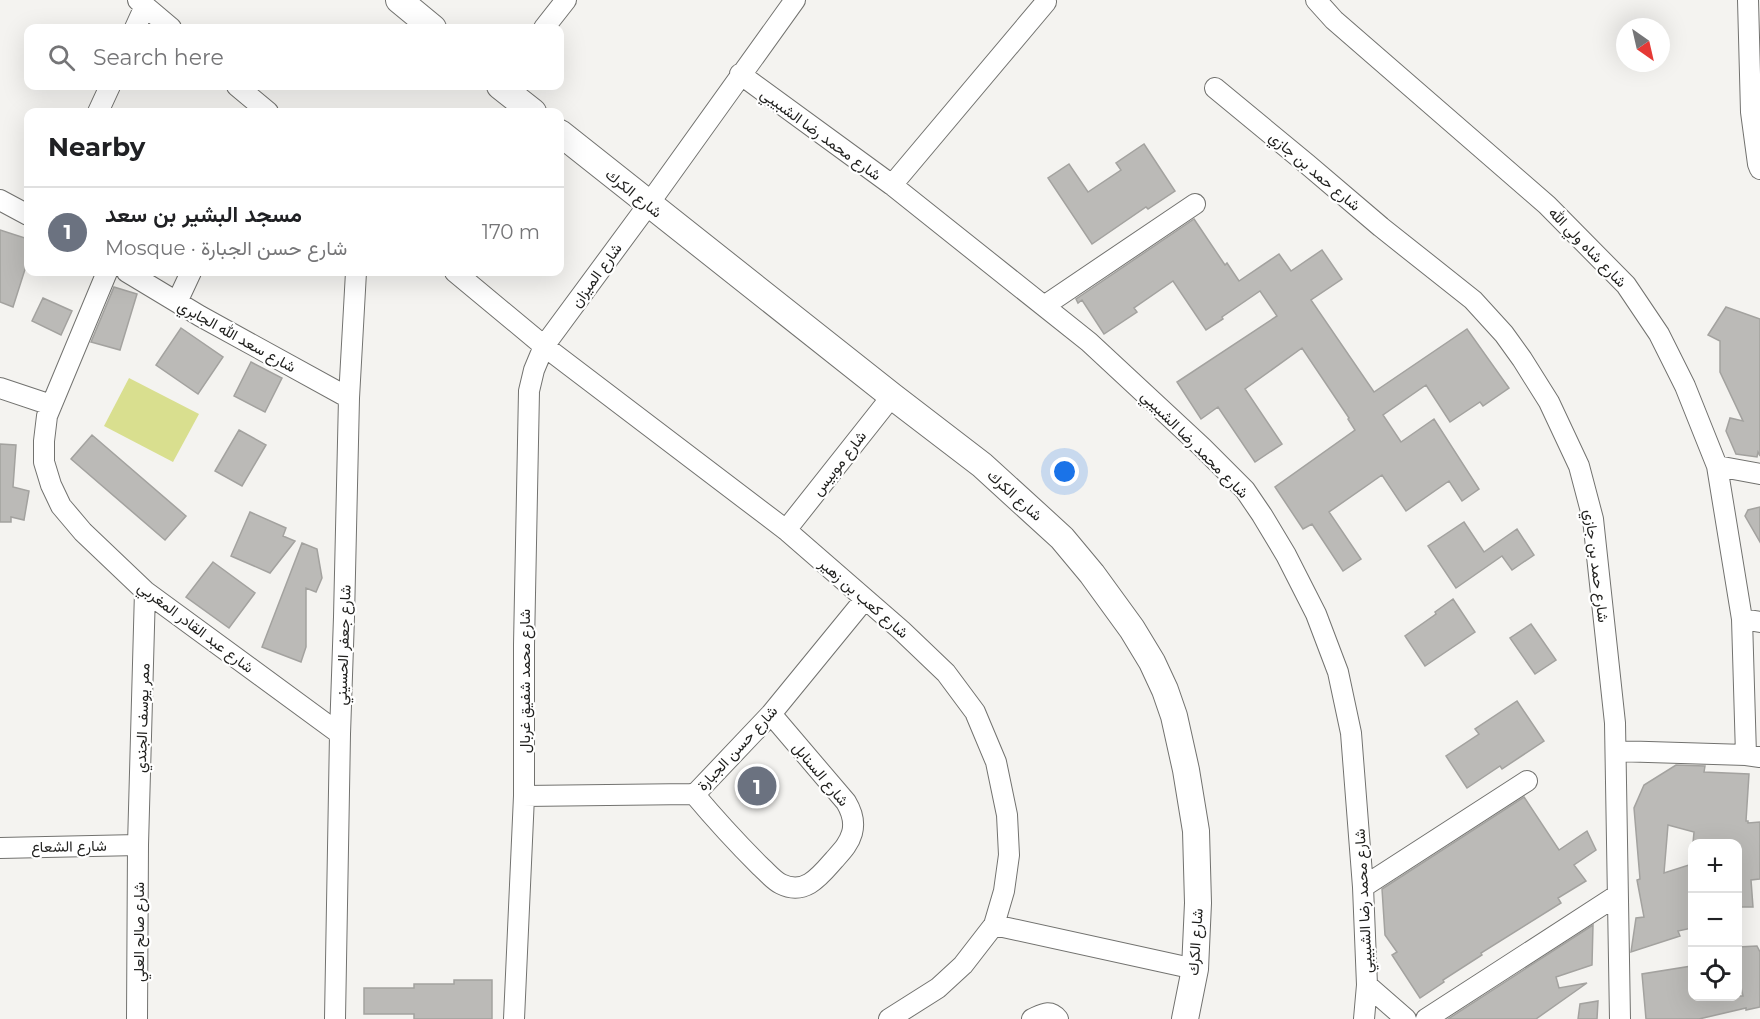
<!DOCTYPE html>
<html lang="en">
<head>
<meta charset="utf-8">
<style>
  body { margin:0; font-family:Montserrat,Vazirmatn,sans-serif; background:#f6f6f6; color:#202124 }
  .controls { position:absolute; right:18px; bottom:18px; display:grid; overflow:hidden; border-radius:12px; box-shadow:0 6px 24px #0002 }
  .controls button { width:54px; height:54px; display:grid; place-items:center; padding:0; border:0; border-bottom:2px solid #e0e0e0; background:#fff; color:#202124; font:30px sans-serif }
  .compass { position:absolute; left:1616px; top:18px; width:54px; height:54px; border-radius:50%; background:#fff; box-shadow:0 6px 24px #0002; rotate:146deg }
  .you { position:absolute; left:1065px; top:472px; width:21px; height:21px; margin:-15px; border:4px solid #fff; border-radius:50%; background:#1a73e8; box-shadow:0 0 0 9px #1a73e833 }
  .badge { display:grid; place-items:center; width:39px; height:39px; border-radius:50%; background:#316bd9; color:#fff; font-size:20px; font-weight:700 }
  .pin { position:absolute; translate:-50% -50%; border:3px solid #fff; box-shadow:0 2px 6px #0006 }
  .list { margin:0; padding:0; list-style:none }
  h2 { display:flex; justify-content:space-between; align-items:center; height:78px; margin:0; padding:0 24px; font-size:26px }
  h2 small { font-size:20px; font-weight:400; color:#757577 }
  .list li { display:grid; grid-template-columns:39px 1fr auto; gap:18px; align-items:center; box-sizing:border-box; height:90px; padding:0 24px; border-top:2px solid #e0e0e0 }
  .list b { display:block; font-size:22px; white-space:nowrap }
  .list p { margin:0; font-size:20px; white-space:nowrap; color:#757577 }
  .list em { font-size:20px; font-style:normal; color:#757577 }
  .icon { flex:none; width:33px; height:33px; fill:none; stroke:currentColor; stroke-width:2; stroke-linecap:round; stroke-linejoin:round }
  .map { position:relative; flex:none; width:1760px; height:1019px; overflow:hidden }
  .search { position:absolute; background:#fff; box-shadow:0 6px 24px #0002; left:24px; top:24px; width:540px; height:66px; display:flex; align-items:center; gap:15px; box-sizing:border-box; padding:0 21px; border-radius:12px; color:#757577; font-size:22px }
  .panel { position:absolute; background:#fff; box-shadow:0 6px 24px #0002; left:24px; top:108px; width:540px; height:168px; border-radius:12px }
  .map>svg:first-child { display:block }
  .green { fill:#d9df8f }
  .building { fill:#bbbab7; stroke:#a3a29f; stroke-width:1.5 }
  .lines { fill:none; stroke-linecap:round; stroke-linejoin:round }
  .minor-casing { stroke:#72726f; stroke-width:22 }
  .tertiary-casing { stroke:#72726f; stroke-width:28 }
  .minor { stroke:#fff; stroke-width:20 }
  .tertiary { stroke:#fff; stroke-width:26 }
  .labels { text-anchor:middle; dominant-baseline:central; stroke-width:4.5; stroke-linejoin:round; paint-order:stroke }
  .street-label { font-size:15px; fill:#21211f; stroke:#fff }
</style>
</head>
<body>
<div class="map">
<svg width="1760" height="1019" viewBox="0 0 1760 1019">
  <rect width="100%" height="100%" fill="#f4f3f0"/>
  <path class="green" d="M 129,378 L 199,414 L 173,462 L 104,426 Z"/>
  <path class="building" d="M 1144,144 L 1175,191 L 1148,209 L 1146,207 L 1092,244 L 1048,178 L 1069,164 L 1088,192 L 1121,170 L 1116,163 Z
    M 1194,219 L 1225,265 L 1227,263 L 1239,281 L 1279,254 L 1291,271 L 1322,250 L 1342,279 L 1311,300 L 1374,392 L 1467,329 L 1509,388 L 1483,406 L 1480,402 L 1450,422 L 1426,385 L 1383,415 L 1401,442 L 1434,419 L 1479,489 L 1462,501 L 1449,481 L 1406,511 L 1382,475 L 1329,512 L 1361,559 L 1343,571 L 1312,524 L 1303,529 L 1275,487 L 1355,430 L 1348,419 L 1349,418 L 1302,348 L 1245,389 L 1282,444 L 1255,462 L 1218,407 L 1201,419 L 1177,382 L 1277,316 L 1260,291 L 1222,317 L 1223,319 L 1206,330 L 1173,281 L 1134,308 L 1137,312 L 1104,334 L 1082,300 L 1078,303 L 1076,299 Z
    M 0,230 L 28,239 L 28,260 L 13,307 L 0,302 Z
    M 114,287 L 137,294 L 120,350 L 91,342 Z
    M 43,298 L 72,311 L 61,335 L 32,321 Z
    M 1726,307 L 1760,319 L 1760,456 L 1758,452 L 1757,457 L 1736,454 L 1726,431 L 1730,418 L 1743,421 L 1720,372 L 1720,341 L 1708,335 Z
    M 181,328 L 223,357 L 198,394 L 156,365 Z
    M 251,362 L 282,378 L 265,412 L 234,396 Z
    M 239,430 L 266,445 L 242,486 L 215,471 Z
    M 92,435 L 186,516 L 165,540 L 71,459 Z
    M 0,444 L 16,445 L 13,487 L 29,491 L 24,520 L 11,517 L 11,522 L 0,522 Z
    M 1760,507 L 1760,542 L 1745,516 L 1748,510 Z
    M 250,512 L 286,528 L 283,536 L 295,541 L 270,573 L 231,556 Z
    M 1464,522 L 1484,552 L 1517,529 L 1534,555 L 1512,570 L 1502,556 L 1456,588 L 1428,546 Z
    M 302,543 L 317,549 L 322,578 L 316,592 L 306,588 L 306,647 L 301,662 L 262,647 Z
    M 213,562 L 255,593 L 229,628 L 186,597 Z
    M 1453,599 L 1475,632 L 1425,666 L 1405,636 L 1436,614 L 1435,612 Z
    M 1531,624 L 1556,660 L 1535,674 L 1510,638 Z
    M 1517,701 L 1544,741 L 1502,769 L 1500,766 L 1467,788 L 1446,756 L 1479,734 L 1475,729 Z
    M 1676,765 L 1705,766 L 1704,772 L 1749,774 L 1746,821 L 1748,821 L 1748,823 L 1760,822 L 1760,879 L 1751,880 L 1753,907 L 1737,907 L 1737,843 L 1693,843 L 1694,832 L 1668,825 L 1664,873 L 1692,864 L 1692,928 L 1678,931 L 1680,936 L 1631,952 L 1636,918 L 1644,917 L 1637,880 L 1640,879 L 1634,808 L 1644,785 Z
    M 1524,797 L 1559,850 L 1587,831 L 1596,850 L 1574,865 L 1586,881 L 1558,898 L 1561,903 L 1481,953 L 1482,955 L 1443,980 L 1444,982 L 1420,998 L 1392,955 L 1397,952 L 1385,935 L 1382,889 Z
    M 1593,925 L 1592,965 L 1556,977 L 1559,988 L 1587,983 L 1536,1019 L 1448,1019 Z
    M 1757,946 L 1760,952 L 1760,1007 L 1746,1010 L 1746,1008 L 1699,1019 L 1646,1019 L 1642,974 L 1692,966 L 1692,996 L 1743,996 L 1737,968 L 1737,947 Z
    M 454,980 L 492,980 L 492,1019 L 414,1019 L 414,1014 L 364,1014 L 364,988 L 414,988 L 414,984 L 454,984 Z
    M 1598,1001 L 1597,1019 L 1578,1019 L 1580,1004 Z"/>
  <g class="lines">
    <defs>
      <path id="minor" d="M 138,0 L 171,28
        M 1316,0 L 1334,20 L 1547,205 L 1626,285 L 1659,334 L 1685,386 L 1717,466 L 1742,619 L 1746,755
        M 1748,0 L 1751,112 L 1758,164 L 1760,169
        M 135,28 L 145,6
        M 544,28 L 566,0
        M 740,74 L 892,185 L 1089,342 L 1202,447 L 1245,490 L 1262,515 L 1286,555 L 1316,614 L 1338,672 L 1351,733 L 1363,887 L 1367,985 L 1364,1019
        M 237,86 L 268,112
        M 1215,88 L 1307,164 L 1381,227 L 1473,300 L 1504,334 L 1522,359 L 1549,402 L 1579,466 L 1593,519 L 1615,723 L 1620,1019
        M 98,112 L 110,86
        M 892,185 L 1046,2
        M 0,200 L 28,215
        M 107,272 L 47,416 L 44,441 L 44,462 L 51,485 L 61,506 L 83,532 L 145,591 L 340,734
        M 127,272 L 200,316 L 349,398
        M 455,272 L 544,346 L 786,530 L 901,630 L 946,673 L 975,712 L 996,762 L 1007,815 L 1009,855 L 1004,891 L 994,925 L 963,965 L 938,988 L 889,1019
        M 177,302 L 191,272
        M 1044,306 L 1195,204
        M 0,388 L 51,405
        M 1717,466 L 1760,474
        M 786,530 L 892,396
        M 1742,619 L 1760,622
        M 1616,751 L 1746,755 L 1760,757
        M 694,794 C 715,819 737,843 760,866 C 766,871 773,880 781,884 C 805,896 820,876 834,860 C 842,851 849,844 852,833 C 855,822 852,812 846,802 L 771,714
        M 524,796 L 691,794 L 696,793 L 771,714 L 865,599
        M 0,848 L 138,845
        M 1363,887 L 1527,781
        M 994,925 L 1195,969
        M 1367,985 L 1406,1019
        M 137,1019 L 138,845 L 145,591
        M 335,1019 L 340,734 L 344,617 L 349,398 L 356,272
        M 514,1019 L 524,796 L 524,645 L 529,391 L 534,370 L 544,346 L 648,205 L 795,0
        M 1032,1019 C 1043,1014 1050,1009 1058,1019
        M 1426,1019 L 1616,896"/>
      <path id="tertiary" d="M 399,0 L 433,28
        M 500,86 L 533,112
        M 560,133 L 892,396 L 982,465 L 1062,538 L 1092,574 L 1132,629 L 1152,662 L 1165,690 L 1174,716 L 1186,770 L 1196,831 L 1198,903 L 1195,969 L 1185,1019"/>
    </defs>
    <use href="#minor" class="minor-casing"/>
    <use href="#tertiary" class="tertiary-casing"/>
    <use href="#minor" class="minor"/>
    <use href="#tertiary" class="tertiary"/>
  </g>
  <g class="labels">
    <g class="street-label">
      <text transform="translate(821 134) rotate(36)">شارع محمد رضا الشبيبي</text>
      <text transform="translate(1315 171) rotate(40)">شارع حمد بن جازي</text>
      <text transform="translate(634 193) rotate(39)">شارع الكرك</text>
      <text transform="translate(1588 247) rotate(46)">شارع شاه ولي الله</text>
      <text transform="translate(596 275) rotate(-54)">شارع الميزان</text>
      <text transform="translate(237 336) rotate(29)">شارع سعد الله الجابري</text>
      <text transform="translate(1195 444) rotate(45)">شارع محمد رضا الشبيبي</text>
      <text transform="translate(839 463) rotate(-52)">شارع موبيس</text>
      <text transform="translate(1015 495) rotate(42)">شارع الكرك</text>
      <text transform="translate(1597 566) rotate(83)">شارع حمد بن جازي</text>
      <text transform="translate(864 598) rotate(41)">شارع كعب بن زهير</text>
      <text transform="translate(196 627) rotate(37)">شارع عبد القادر المغربي</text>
      <text transform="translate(343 645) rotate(-88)">شارع جعفر الحسيني</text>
      <text transform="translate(524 681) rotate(-90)">شارع محمد شفيق غربال</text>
      <text transform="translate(142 718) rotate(-88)">ممر يوسف الجندي</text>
      <text transform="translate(737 748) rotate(-47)">شارع حسن الجبارة</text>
      <text transform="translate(821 774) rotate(50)">شارع السنابل</text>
      <text transform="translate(69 846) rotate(-1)">شارع الشعاع</text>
      <text transform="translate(1363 901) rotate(-93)">شارع محمد رضا الشبيبي</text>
      <text transform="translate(138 932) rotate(-90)">شارع صالح العلي</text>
      <text transform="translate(1195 942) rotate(-86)">شارع الكرك</text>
    </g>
  </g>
</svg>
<div class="controls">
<button>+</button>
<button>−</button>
<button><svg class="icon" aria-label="locate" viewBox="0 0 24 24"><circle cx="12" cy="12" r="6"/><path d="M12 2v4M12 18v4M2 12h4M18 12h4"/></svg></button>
</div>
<svg class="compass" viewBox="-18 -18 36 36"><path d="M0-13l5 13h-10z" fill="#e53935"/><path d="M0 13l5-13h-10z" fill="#757577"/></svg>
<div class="you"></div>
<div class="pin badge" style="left:757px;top:786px;background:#6b7280">1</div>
<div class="search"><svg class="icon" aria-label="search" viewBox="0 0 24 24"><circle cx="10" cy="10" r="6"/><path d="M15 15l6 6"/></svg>Search here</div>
<section class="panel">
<h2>Nearby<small></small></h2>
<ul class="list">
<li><span class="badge" style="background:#6b7280">1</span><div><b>مسجد البشير بن سعد</b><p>Mosque · شارع حسن الجبارة</p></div><em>170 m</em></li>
</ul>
</section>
</div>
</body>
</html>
